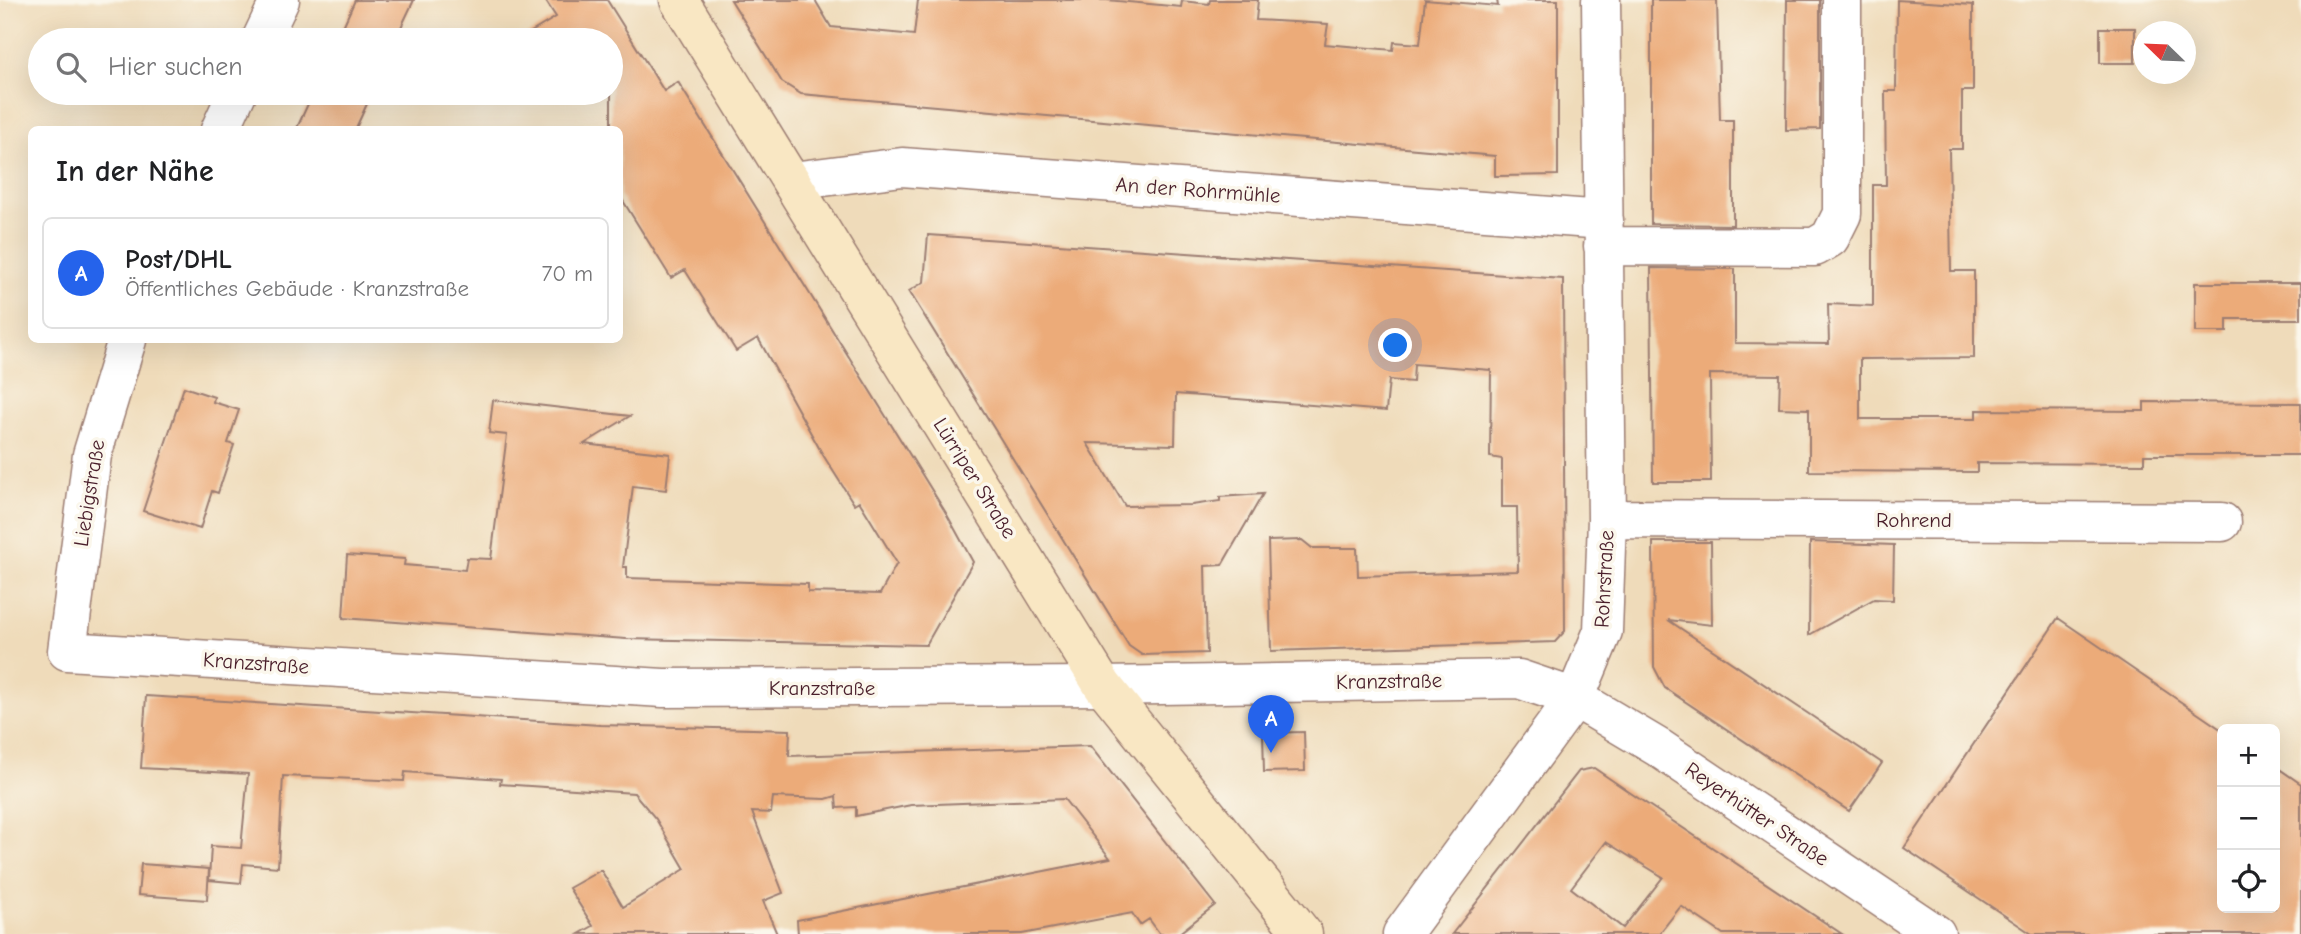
<!DOCTYPE html>
<html lang="de">
<head>
<meta charset="utf-8">
<style>
  body { margin:0; font-family:"Comic Neue",sans-serif; background:#f2f2f2; color:#202124 }
  .controls { position:absolute; right:21px; bottom:21px; display:grid; overflow:hidden; border-radius:10px; box-shadow:0 7px 28px #0002 }
  .controls button { width:63px; height:63px; display:grid; place-items:center; padding:0; border:0; border-bottom:2px solid #e0e0e0; background:#fff; color:#202124; font:35px sans-serif }
  .compass { position:absolute; left:2133px; top:21px; width:63px; height:63px; border-radius:50%; background:#fff; box-shadow:0 7px 28px #0002; rotate:293deg }
  .you { position:absolute; left:1396px; top:346px; width:24px; height:24px; margin:-18px; border:5px solid #fff; border-radius:50%; background:#1a73e8; box-shadow:0 0 0 10px #1a73e833 }
  .badge { display:grid; place-items:center; width:46px; height:46px; border-radius:50%; background:#2563eb; color:#fff; font-size:23px; font-weight:700 }
  .pin { position:absolute; translate:-50% -58px; filter:drop-shadow(0 2px 4px #0008) }
  .pin::after { content:''; position:absolute; top:37px; width:24px; height:21px; background:inherit; clip-path:polygon(0 0,100% 0,50% 100%) }
  .list { margin:0; padding:0; list-style:none }
  h2 { display:flex; justify-content:space-between; align-items:center; height:91px; margin:0; padding:0 28px; font-size:30px }
  h2 small { font-size:23px; font-weight:400; color:#757577 }
  .list li { display:grid; grid-template-columns:46px 1fr auto; gap:21px; align-items:center; box-sizing:border-box; height:112px; margin:0 14px 14px; padding:0 14px; border:2px solid #e0e0e0; border-radius:10px }
  .list b { display:block; font-size:26px; white-space:nowrap }
  .list p { margin:0; font-size:23px; white-space:nowrap; color:#757577 }
  .list em { font-size:23px; font-style:normal; color:#757577 }
  .icon { flex:none; width:38px; height:38px; fill:none; stroke:currentColor; stroke-width:2; stroke-linecap:round; stroke-linejoin:round }
  .map { position:relative; flex:none; width:2301px; height:934px; overflow:hidden }
  .search { position:absolute; background:#fff; box-shadow:0 7px 28px #0002; left:28px; top:28px; width:595px; height:77px; display:flex; align-items:center; gap:18px; box-sizing:border-box; padding:0 24px; border-radius:38px; color:#757577; font-size:26px }
  .panel { position:absolute; background:#fff; box-shadow:0 7px 28px #0002; left:28px; top:126px; width:595px; height:217px; border-radius:10px }
  .map>svg:first-child { display:block }
  .building { fill:#ecab79; fill-rule:evenodd }
  .lines { fill:none; stroke-linecap:round; stroke-linejoin:round }
  .street-casing { stroke:#9c7d72; stroke-width:41 }
  .secondary-casing { stroke:#9c7d72; stroke-width:41 }
  .street { stroke:#fff; stroke-width:38 }
  .secondary { stroke:#f9e7c3; stroke-width:38 }
  .labels { text-anchor:middle; dominant-baseline:central; stroke-width:7; stroke-linejoin:round; paint-order:stroke }
  .street-label { font-size:21px; fill:#4a1f2b; stroke:#fbf7ec }
</style>
</head>
<body>
<div class="map">
<svg width="2301" height="934" viewBox="0 0 2301 934">
  <rect width="100%" height="100%" fill="#fbf7ec"/>
  <filter id="ink" filterUnits="userSpaceOnUse"><feTurbulence type="fractalNoise" baseFrequency=".0143" numOctaves="2"/><feDisplacementMap in="SourceGraphic" scale="14" xChannelSelector="R" yChannelSelector="G"/><feConvolveMatrix kernelMatrix="1 2 1 2 8 2 1 2 1" color-interpolation-filters="sRGB"/></filter>
  <filter id="wash" filterUnits="userSpaceOnUse"><feTurbulence type="fractalNoise" baseFrequency=".00686" numOctaves="4" result="noise"/><feDisplacementMap in="SourceGraphic" scale="28" xChannelSelector="R" yChannelSelector="G"/><feGaussianBlur stdDeviation="1.57" result="paint"/><feColorMatrix in="noise" values="0 0 0 0 0 0 0 0 0 0 0 0 0 0 0 0 0 1.4 0 .05"/><feComposite in="paint" operator="in"/></filter>
  <g filter="url(#wash)">
    <rect width="100%" height="100%" fill="#efdbba"/>
    <g id="blocks">
      <path class="building" d="M 355,0 L 414,0 L 395,40 L 337,40 Z
        M 545,0 L 607,0 L 664,91 L 678,82 L 946,513 L 973,562 L 926,645 L 626,639 L 343,618 L 347,555 L 405,559 L 404,565 L 465,570 L 467,558 L 491,559 L 507,435 L 489,433 L 493,400 L 630,416 L 584,444 L 670,454 L 666,490 L 633,486 L 623,567 L 627,567 L 627,578 L 808,584 L 808,592 L 880,594 L 897,563 L 859,501 L 854,504 L 823,455 L 758,338 L 736,351 L 685,270 L 671,278 L 620,196 L 620,130 L 611,130 L 611,40 L 518,40 L 556,17 Z
        M 731,0 L 815,0 L 831,27 L 914,35 L 918,0 L 1107,0 L 1181,7 L 1182,1 L 1209,4 L 1210,0 L 1258,0 L 1256,20 L 1328,24 L 1325,44 L 1393,50 L 1394,42 L 1420,44 L 1425,0 L 1498,6 L 1497,0 L 1558,0 L 1558,175 L 1495,176 L 1495,156 L 801,94 L 782,82 Z
        M 1651,0 L 1717,0 L 1720,120 L 1733,120 L 1733,225 L 1651,224 Z
        M 1787,0 L 1820,0 L 1820,129 L 1786,130 Z
        M 1897,0 L 1973,5 L 1973,91 L 1962,91 L 1962,149 L 1949,149 L 1951,271 L 1974,271 L 1974,358 L 1860,359 L 1860,419 L 1976,419 L 1976,410 L 2144,411 L 2144,402 L 2301,403 L 2301,455 L 2144,455 L 2144,464 L 1977,463 L 1977,472 L 1809,471 L 1809,409 L 1779,408 L 1780,375 L 1710,374 L 1711,482 L 1653,482 L 1651,268 L 1735,269 L 1735,343 L 1829,344 L 1828,304 L 1873,306 L 1873,185 L 1886,185 L 1885,91 L 1896,91 Z
        M 2100,28 L 2135,28 L 2135,63 L 2100,63 Z
        M 313,93 L 372,93 L 355,130 L 296,130 Z
        M 928,235 L 1563,279 L 1565,631 L 1555,642 L 1271,651 L 1268,541 L 1302,540 L 1312,548 L 1357,548 L 1358,576 L 1518,571 L 1517,507 L 1502,507 L 1502,459 L 1490,457 L 1491,370 L 1414,364 L 1413,382 L 1389,380 L 1386,411 L 1176,394 L 1175,445 L 1087,443 L 1125,506 L 1192,505 L 1220,501 L 1220,497 L 1263,494 L 1222,565 L 1205,566 L 1207,653 L 1142,655 L 1129,646 L 909,291 L 924,282 Z
        M 2195,283 L 2301,283 L 2301,319 L 2227,319 L 2227,332 L 2195,332 Z
        M 184,387 L 214,397 L 213,402 L 239,410 L 228,443 L 234,445 L 218,493 L 212,491 L 200,529 L 143,511 Z
        M 1653,542 L 1711,542 L 1712,625 L 1668,620 L 1882,763 L 1849,811 L 1665,688 L 1654,667 Z
        M 1810,542 L 1894,545 L 1893,600 L 1874,599 L 1809,635 Z
        M 2058,618 L 2222,730 L 2222,908 L 2275,908 L 2275,766 L 2301,784 L 2301,934 L 2032,934 L 1904,848 Z
        M 146,696 L 600,725 L 790,730 L 789,756 L 1090,746 L 1215,905 L 1178,934 L 1160,934 L 1149,919 L 1140,925 L 1132,913 L 1022,934 L 798,934 L 797,920 L 1110,858 L 1064,799 L 911,805 L 856,816 L 856,807 L 837,808 L 836,796 L 826,799 L 773,797 L 771,813 L 752,812 L 783,893 L 763,901 L 777,934 L 579,934 L 593,926 L 569,888 L 601,870 L 623,907 L 685,869 L 656,819 L 634,793 L 500,784 L 501,779 L 405,772 L 404,781 L 283,776 L 278,867 L 243,864 L 241,883 L 209,880 L 211,846 L 241,848 L 248,774 L 141,768 Z
        M 1304,732 L 1305,771 L 1264,772 L 1263,733 Z
        M 1594,768 L 1638,798 L 1842,934 L 1723,934 L 1681,906 L 1659,934 L 1452,934 L 1579,771 ZM 1606,842 L 1663,877 L 1623,928 L 1571,888 Z
        M 141,864 L 209,869 L 207,900 L 138,895 Z"/>
    </g>
  </g>
  <g filter="url(#ink)">
    <use href="#blocks" fill-opacity="0" stroke="#9c7d72" stroke-width="2"/>
    <g class="lines">
      <defs>
        <path id="street" d="M 261,40 L 280,0
          M 220,130 L 237,93
          M 792,181 L 902,167 L 1604,220
          M 1603,246 L 1815,247 L 1830,238 L 1842,214 L 1842,0
          M 127,340 L 92,455 L 67,651 L 663,688 L 1103,686 L 1519,679 L 1575,698 L 1659,748 L 1936,934
          M 1607,519 L 2222,522
          M 1402,934 L 1575,698 L 1603,631 L 1607,519 L 1601,0"/>
        <path id="secondary" d="M 679,0 L 1103,686 L 1303,934"/>
      </defs>
      <use href="#street" class="street-casing"/>
      <use href="#secondary" class="secondary-casing"/>
      <use href="#street" class="street"/>
      <use href="#secondary" class="secondary"/>
    </g>
  </g>
  <g class="labels">
    <g class="street-label">
      <text transform="translate(1198 190) rotate(4)">An der Rohrmühle</text>
      <text transform="translate(975 478) rotate(58)">Lürriper Straße</text>
      <text transform="translate(89 493) rotate(-81)">Liebigstraße</text>
      <text x="1914" y="520">Rohrend</text>
      <text transform="translate(1604 579) rotate(-87)">Rohrstraße</text>
      <text transform="translate(256 663) rotate(4)">Kranzstraße</text>
      <text transform="translate(1389 681) rotate(-1)">Kranzstraße</text>
      <text x="822" y="688">Kranzstraße</text>
      <text transform="translate(1757 814) rotate(34)">Reyerhütter Straße</text>
    </g>
  </g>
</svg>
<div class="controls">
<button>+</button>
<button>−</button>
<button><svg class="icon" aria-label="locate" viewBox="0 0 24 24"><circle cx="12" cy="12" r="6"/><path d="M12 2v4M12 18v4M2 12h4M18 12h4"/></svg></button>
</div>
<svg class="compass" viewBox="-18 -18 36 36"><path d="M0-13l5 13h-10z" fill="#e53935"/><path d="M0 13l5-13h-10z" fill="#757577"/></svg>
<div class="you"></div>
<div class="pin badge" style="left:1271px;top:753px">A</div>
<div class="search"><svg class="icon" aria-label="search" viewBox="0 0 24 24"><circle cx="10" cy="10" r="6"/><path d="M15 15l6 6"/></svg>Hier suchen</div>
<section class="panel">
<h2>In der Nähe<small></small></h2>
<ul class="list">
<li><span class="badge">A</span><div><b>Post/DHL</b><p>Öffentliches Gebäude · Kranzstraße</p></div><em>70 m</em></li>
</ul>
</section>
</div>
</body>
</html>
